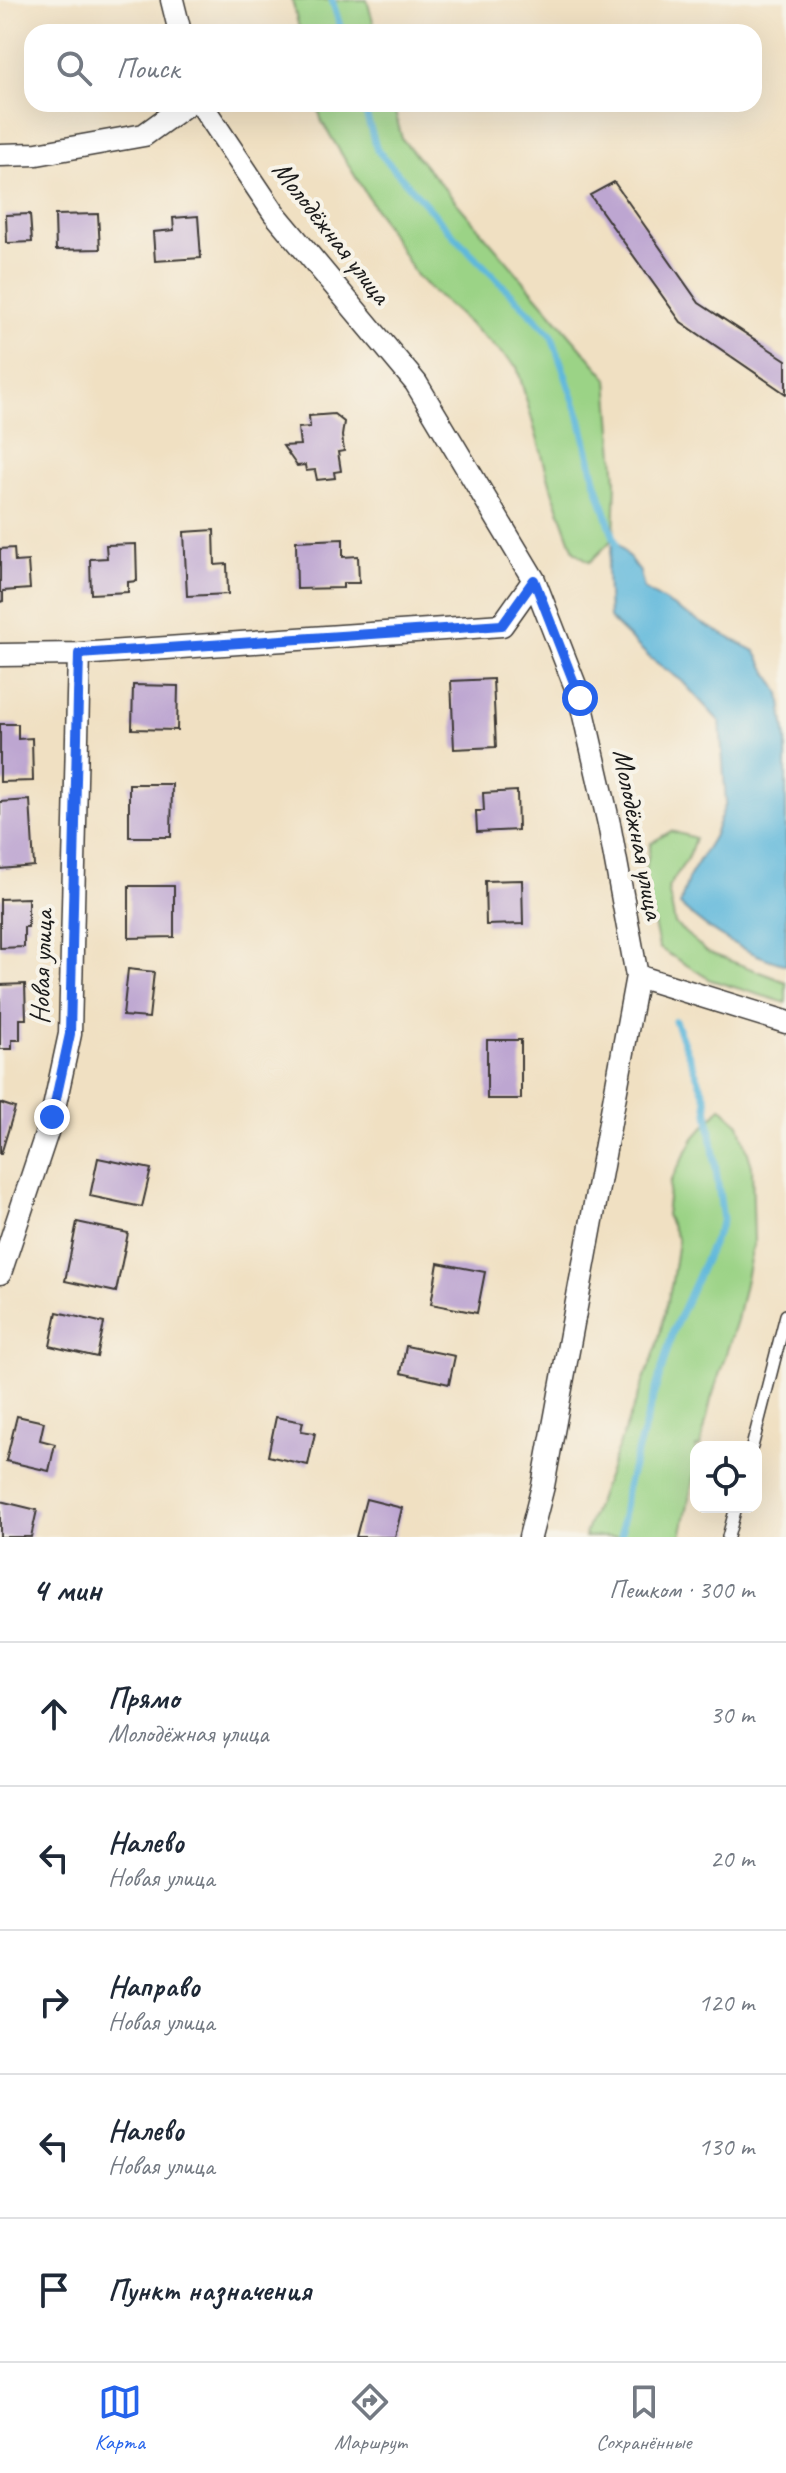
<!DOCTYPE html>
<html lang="ru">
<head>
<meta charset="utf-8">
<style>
  body { margin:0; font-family:Caveat,sans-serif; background:#f6f6f7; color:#1f2937 }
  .controls { position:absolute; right:24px; bottom:24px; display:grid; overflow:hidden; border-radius:16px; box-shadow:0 8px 32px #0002 }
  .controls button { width:72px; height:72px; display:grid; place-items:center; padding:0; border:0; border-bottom:2px solid #e0e1e3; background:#fff; color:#1f2937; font:40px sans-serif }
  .stop { position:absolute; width:24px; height:24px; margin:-18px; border:6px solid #2563eb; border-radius:50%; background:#fff }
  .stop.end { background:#2563eb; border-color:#fff; box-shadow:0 2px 8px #0008 }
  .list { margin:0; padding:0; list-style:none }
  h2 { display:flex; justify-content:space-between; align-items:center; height:104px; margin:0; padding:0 32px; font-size:34px }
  h2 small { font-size:26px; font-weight:400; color:#747a83 }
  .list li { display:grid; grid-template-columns:52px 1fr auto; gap:24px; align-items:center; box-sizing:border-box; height:144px; padding:0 32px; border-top:2px solid #e0e1e3 }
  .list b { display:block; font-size:30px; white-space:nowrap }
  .list p { margin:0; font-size:26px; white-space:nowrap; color:#747a83 }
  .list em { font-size:26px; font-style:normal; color:#747a83 }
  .icon { flex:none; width:44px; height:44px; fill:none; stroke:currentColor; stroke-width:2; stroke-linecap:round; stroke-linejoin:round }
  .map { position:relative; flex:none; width:786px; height:1537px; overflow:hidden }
  .search { position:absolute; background:#fff; box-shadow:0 8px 32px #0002; left:24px; right:24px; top:24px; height:88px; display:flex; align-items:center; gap:20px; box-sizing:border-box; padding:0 28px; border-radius:24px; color:#747a83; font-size:30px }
  .sheet { height:824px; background:#fff }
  nav { display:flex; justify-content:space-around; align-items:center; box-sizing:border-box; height:112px; border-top:2px solid #e0e1e3; background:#fff; font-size:22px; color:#747a83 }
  nav a { display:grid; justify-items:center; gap:4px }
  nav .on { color:#2563eb }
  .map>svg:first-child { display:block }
  .green { fill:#9bd386; stroke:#5c7851; stroke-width:2 }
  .water { fill:#5eb8db; stroke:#3d6a7c; stroke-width:2 }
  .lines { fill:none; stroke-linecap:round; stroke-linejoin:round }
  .stream { stroke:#5eb8db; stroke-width:7 }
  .building { fill:#bda6d1 }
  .lane-casing { stroke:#3c3935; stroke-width:14 }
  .street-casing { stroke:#3c3935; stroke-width:25 }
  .lane { stroke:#fff; stroke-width:11 }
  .street { stroke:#fff; stroke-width:22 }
  .route { stroke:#2563eb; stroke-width:10 }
  .labels { text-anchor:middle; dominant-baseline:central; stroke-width:8; stroke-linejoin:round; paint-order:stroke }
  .street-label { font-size:28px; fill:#1c1c1c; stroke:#f7f3e8 }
</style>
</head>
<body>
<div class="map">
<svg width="786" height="1537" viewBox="0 0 786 1537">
  <rect width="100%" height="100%" fill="#f7f3e8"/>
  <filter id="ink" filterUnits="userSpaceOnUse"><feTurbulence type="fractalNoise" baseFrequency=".0125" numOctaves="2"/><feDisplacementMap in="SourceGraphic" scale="16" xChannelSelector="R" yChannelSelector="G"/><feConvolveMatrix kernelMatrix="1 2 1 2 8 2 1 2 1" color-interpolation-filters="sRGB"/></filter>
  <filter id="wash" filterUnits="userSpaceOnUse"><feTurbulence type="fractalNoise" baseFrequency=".006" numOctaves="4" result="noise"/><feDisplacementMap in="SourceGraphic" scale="32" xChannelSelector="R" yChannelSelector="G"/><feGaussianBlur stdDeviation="1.8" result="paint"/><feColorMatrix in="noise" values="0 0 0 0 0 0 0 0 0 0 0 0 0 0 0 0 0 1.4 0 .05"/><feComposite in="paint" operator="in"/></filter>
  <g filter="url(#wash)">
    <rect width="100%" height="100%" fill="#f0e0c2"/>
    <path class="green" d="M 292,0 L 367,0 L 376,32 L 300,32 Z
      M 317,104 L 393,104 L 402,139 L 608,379 L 616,481 L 614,538 L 590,562 L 574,551 L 552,490 L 517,367 L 417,277 L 322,122 Z
      M 671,831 L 695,838 L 689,856 L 668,888 L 675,924 L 707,952 L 786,982 L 786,1003 L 711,980 L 659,948 L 644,875 L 651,843 Z
      M 721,1107 L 739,1124 L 752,1166 L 754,1242 L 737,1320 L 711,1400 L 700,1447 L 696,1447 L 696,1466 L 681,1537 L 584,1537 L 657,1346 L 672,1282 L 678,1240 L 666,1215 L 670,1182 L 694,1138 Z"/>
    <path class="water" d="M 614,538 L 640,572 L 644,589 L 703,624 L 755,651 L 780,693 L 786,741 L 786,965 C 747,954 710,933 680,905 L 688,879 L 713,837 L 726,803 L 720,722 L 682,681 L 650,658 L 609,618 L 607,570 Z"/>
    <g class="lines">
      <path class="stream" d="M 332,0 L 342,32
        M 363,104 L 377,150 L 455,237 L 551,334 L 580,418 L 595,480 L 616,544
        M 621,1537 L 626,1490 L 673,1331 L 723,1220 L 706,1098 L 675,1021"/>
    </g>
    <g id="blocks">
      <path class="building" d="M 614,182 L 699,303 L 786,360 L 786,394 L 681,322 L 590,195 Z
        M 30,214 L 32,242 L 7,243 L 6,215 Z
        M 98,214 L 100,249 L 56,250 L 55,215 Z
        M 198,216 L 201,258 L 155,261 L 153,232 L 174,230 L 173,218 Z
        M 334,414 L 344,422 L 342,436 L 344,451 L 338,452 L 341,471 L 334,472 L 335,478 L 317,480 L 315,470 L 306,471 L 305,465 L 297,466 L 283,446 L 300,445 L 298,428 L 310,427 L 309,416 Z
        M 214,530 L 215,565 L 227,564 L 228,594 L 187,596 L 184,532 Z
        M 343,539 L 343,557 L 358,556 L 359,583 L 343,583 L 343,588 L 297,589 L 296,541 Z
        M 136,544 L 137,581 L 128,582 L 128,592 L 91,594 L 90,559 L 107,558 L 106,545 Z
        M 14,548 L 15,562 L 28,561 L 30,589 L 3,591 L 3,601 L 0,602 L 0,549 Z
        M 493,679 L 496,747 L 454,749 L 451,681 Z
        M 133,685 L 178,686 L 177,730 L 132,729 Z
        M 0,724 L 18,724 L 18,739 L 32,738 L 33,781 L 0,782 Z
        M 129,784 L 172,784 L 171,837 L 129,837 Z
        M 517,791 L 518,830 L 477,832 L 476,811 L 484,811 L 483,793 Z
        M 30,800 L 34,866 L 0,869 L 0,802 Z
        M 522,880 L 523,924 L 486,925 L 485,881 Z
        M 129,886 L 174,886 L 174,937 L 129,938 Z
        M 28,898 L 28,927 L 24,927 L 24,947 L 0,948 L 0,899 Z
        M 128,969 L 154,972 L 149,1018 L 123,1016 Z
        M 25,984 L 26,1019 L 20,1019 L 20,1040 L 12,1040 L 12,1049 L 0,1049 L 0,985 Z
        M 487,1040 L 521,1040 L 521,1099 L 487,1099 Z
        M 0,1103 L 15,1108 L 1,1154 L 0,1154 Z
        M 98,1158 L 151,1169 L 142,1207 L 90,1196 Z
        M 77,1222 L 128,1233 L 116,1292 L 65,1281 Z
        M 438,1263 L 485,1272 L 477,1313 L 431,1304 Z
        M 57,1312 L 104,1323 L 97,1357 L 50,1346 Z
        M 406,1346 L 455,1356 L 449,1384 L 401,1373 Z
        M 17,1416 L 44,1422 L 40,1440 L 55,1444 L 49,1471 L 6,1461 Z
        M 276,1417 L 303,1422 L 301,1431 L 315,1433 L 308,1465 L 268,1456 Z
        M 366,1499 L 402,1508 L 395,1537 L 356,1537 Z
        M 0,1501 L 37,1510 L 31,1537 L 0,1537 Z"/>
    </g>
  </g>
  <g filter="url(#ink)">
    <use href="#blocks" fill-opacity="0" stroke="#3c3935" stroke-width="2"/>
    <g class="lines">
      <defs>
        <path id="lane" d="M 752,1447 L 786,1315
          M 728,1537 L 736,1507"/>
        <path id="street" d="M 172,0 L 180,32
          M 201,104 L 274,213 L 416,383 L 534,580 L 580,698 L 609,824 L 637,976 L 543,1486 L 530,1537
          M 0,155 L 37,154 L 144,135 L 187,104
          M 0,655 L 79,654 L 502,625 L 534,580
          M 637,976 L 786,1022
          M 0,1273 L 52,1117 L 70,1034 L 79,654"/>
      </defs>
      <use href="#lane" class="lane-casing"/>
      <use href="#street" class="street-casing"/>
      <use href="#lane" class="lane"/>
      <use href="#street" class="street"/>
    </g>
  </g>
  <g class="lines" filter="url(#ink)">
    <path class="route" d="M 52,1117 L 70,1034 L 79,654 L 502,625 L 534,580 L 580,698"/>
  </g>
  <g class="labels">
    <g class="street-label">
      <text transform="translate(332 232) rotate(52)">Молодёжная улица</text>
      <text transform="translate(639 834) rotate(79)">Молодёжная улица</text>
      <text transform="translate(41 967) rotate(-88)">Новая улица</text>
    </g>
  </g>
</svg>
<div class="controls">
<button><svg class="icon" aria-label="locate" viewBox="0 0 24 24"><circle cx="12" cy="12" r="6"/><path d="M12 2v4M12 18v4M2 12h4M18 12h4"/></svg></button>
</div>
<div class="stop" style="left:580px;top:698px"></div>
<div class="stop end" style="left:52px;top:1117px"></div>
<div class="search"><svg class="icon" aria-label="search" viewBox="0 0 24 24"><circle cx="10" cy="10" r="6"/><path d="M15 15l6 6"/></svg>Поиск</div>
</div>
<section class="sheet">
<h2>4 мин<small>Пешком · 300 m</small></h2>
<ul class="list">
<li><svg class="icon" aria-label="ahead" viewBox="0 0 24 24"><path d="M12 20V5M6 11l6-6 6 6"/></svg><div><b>Прямо</b><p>Молодёжная улица</p></div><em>30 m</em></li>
<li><svg class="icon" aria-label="left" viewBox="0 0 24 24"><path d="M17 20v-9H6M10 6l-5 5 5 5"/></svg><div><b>Налево</b><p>Новая улица</p></div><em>20 m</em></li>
<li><svg class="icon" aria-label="right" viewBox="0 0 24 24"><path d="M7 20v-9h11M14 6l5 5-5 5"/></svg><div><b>Направо</b><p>Новая улица</p></div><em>120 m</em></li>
<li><svg class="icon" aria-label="left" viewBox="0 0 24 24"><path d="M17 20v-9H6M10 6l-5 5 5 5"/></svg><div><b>Налево</b><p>Новая улица</p></div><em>130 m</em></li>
<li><svg class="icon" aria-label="arrive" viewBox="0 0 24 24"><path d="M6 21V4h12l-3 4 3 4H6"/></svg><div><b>Пункт назначения</b></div></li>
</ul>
</section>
<nav>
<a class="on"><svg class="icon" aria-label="map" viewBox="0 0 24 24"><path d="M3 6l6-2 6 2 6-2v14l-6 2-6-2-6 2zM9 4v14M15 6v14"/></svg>Карта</a>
<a><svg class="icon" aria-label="directions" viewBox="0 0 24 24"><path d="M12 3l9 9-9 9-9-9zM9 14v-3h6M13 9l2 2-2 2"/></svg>Маршрут</a>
<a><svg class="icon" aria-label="saved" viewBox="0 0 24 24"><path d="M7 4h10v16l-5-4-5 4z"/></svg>Сохранённые</a>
</nav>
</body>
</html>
